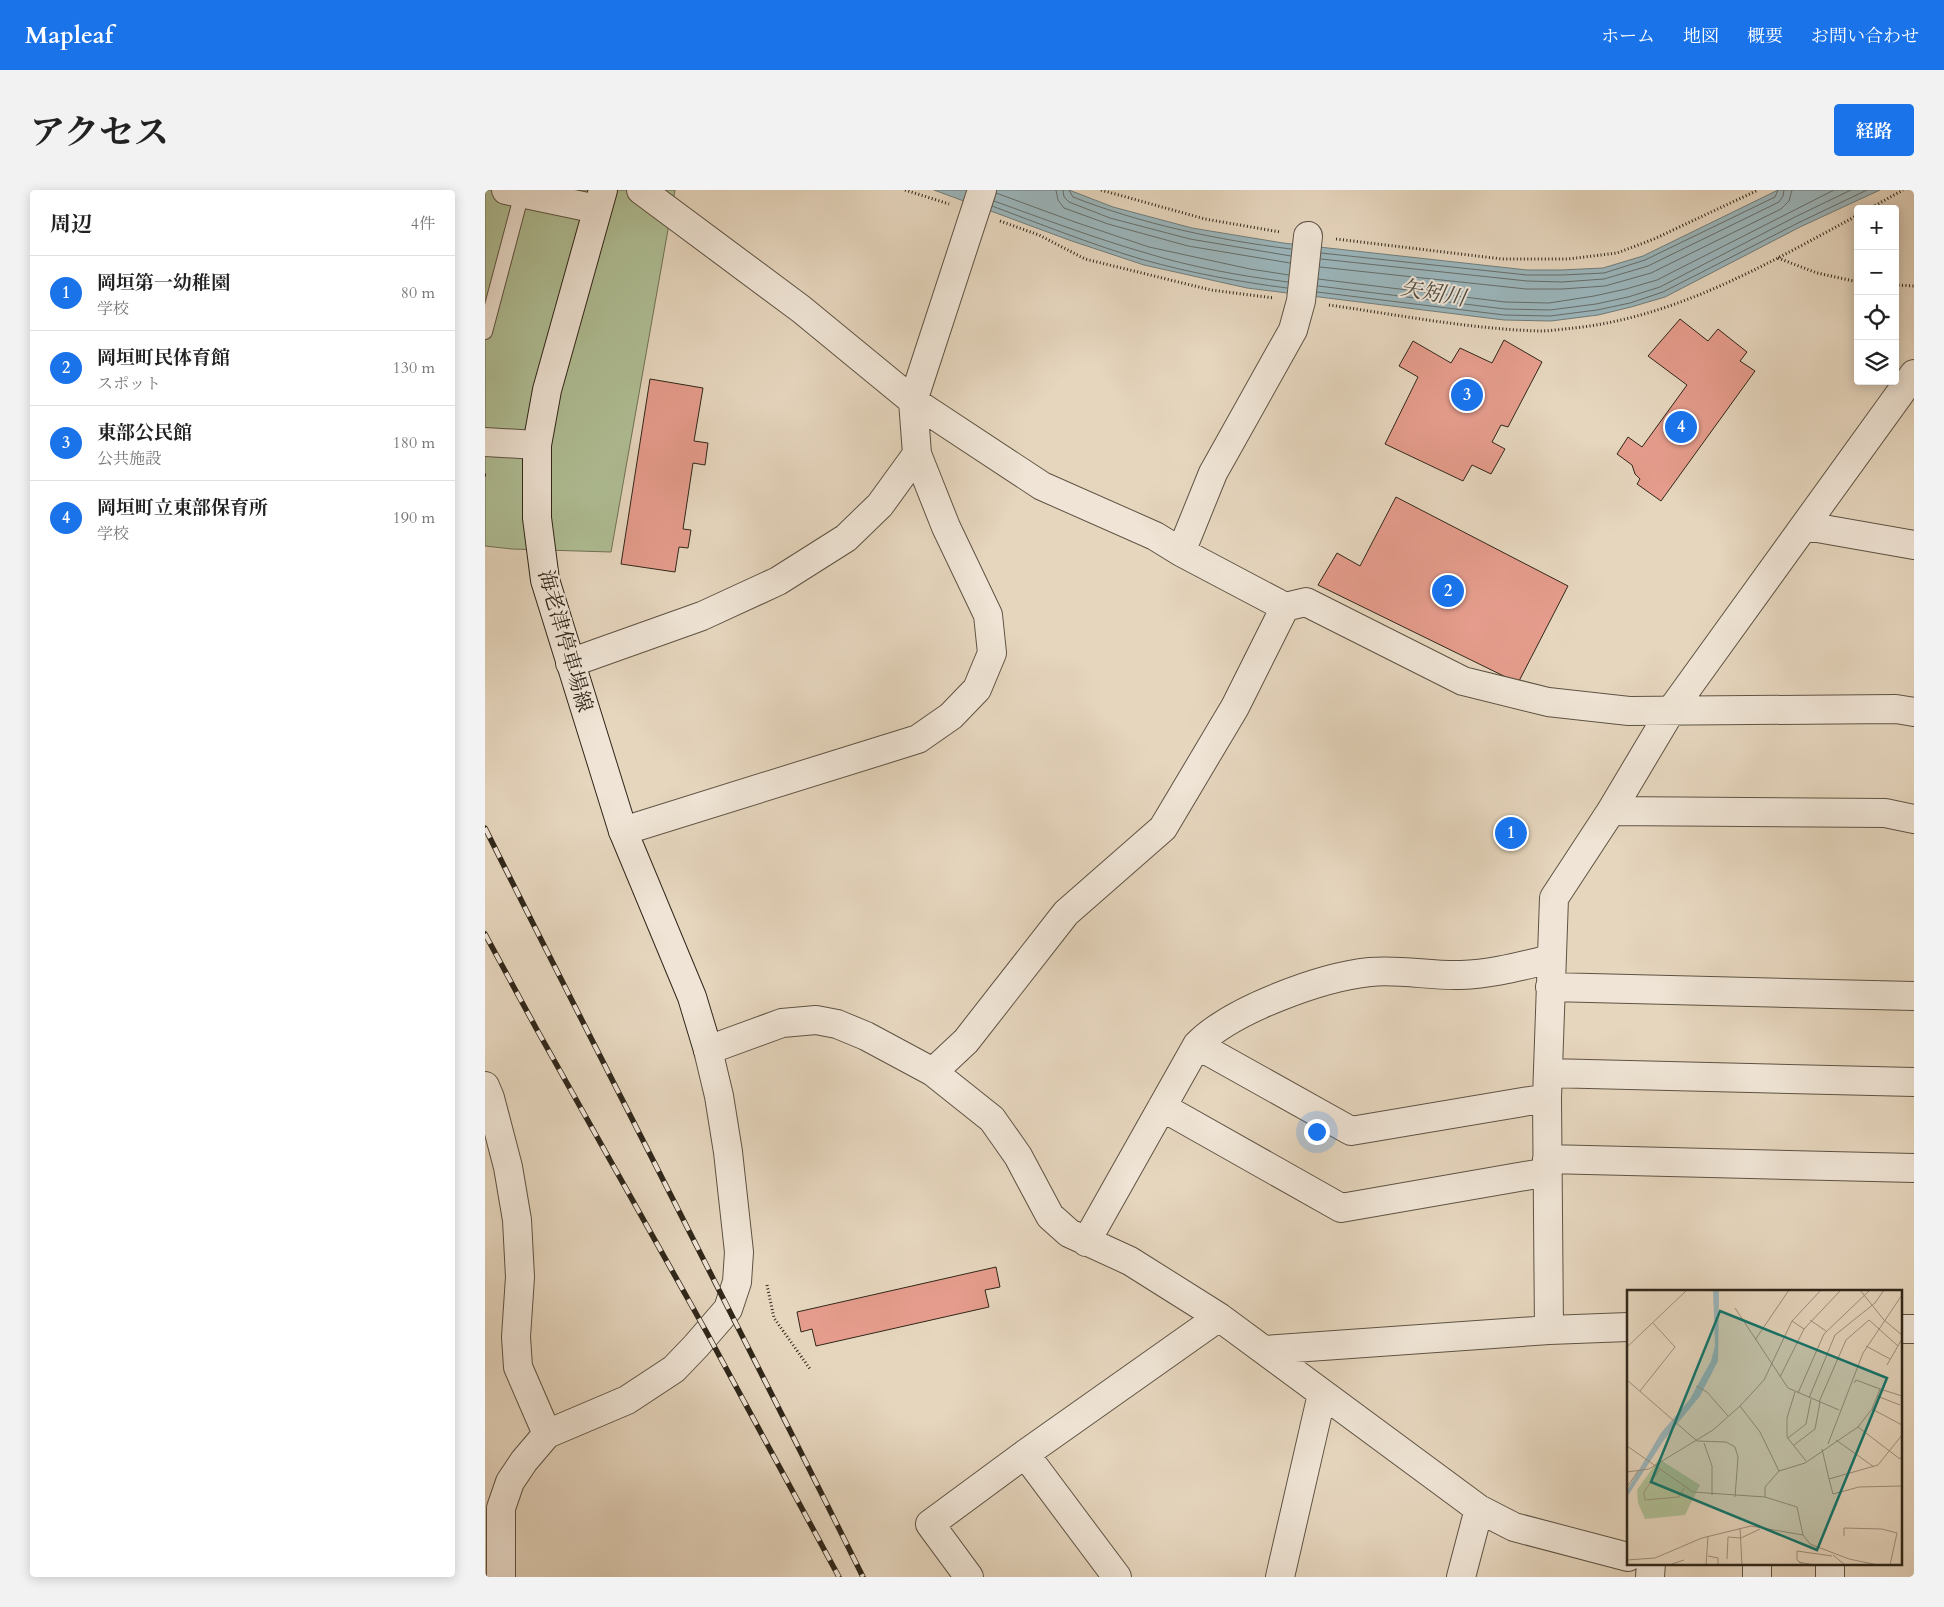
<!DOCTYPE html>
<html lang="ja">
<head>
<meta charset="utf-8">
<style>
  body { margin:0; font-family:Cardo,"Noto Serif JP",serif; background:#f2f2f2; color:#222 }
  .controls { position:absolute; right:15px; top:15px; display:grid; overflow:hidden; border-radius:5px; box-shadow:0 2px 12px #0003 }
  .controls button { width:45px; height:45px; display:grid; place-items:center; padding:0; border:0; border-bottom:1px solid #e0e0e0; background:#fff; color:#222; font:25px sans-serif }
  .you { position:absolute; left:831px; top:941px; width:18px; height:18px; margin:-12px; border:4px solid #fff; border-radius:50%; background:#1a73e8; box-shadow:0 0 0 8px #1a73e833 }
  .badge { display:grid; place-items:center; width:32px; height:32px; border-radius:50%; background:#1a73e8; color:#fff; font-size:16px; font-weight:700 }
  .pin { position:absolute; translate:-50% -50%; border:2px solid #fff; box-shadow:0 1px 5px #0006 }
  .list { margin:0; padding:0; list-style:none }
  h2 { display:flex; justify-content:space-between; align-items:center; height:65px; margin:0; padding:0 20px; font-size:21px }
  h2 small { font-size:16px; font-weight:400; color:#767676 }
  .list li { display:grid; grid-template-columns:32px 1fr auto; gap:15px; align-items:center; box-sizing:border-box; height:75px; padding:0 20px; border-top:1px solid #e0e0e0 }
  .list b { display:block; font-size:19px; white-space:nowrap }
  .list p { margin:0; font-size:16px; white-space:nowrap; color:#767676 }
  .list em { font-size:16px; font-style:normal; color:#767676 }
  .icon { flex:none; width:28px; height:28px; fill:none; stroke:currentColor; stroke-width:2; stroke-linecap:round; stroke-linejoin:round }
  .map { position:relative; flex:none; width:1429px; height:1387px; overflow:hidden; border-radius:5px }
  header { display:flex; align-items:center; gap:30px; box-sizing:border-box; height:70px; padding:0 25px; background:#1a73e8; color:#fff }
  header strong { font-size:24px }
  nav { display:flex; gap:28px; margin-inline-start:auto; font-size:18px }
  .intro { display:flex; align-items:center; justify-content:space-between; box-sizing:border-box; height:120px; padding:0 30px }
  h1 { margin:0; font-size:35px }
  .button { padding:12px 22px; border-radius:5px; background:#1a73e8; color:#fff; font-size:18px; font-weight:700 }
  main { display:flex; gap:30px; padding:0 30px }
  aside { flex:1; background:#fff; border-radius:5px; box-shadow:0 2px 12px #0003 }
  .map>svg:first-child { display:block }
  .green { fill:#b0bf96; stroke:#707358 }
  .water { fill:#9bb6bc; stroke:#707d7b }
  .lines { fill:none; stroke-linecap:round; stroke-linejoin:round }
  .shore { stroke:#666e6b; stroke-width:1 }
  .building { fill:#e59c8c; stroke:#30271a }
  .service-casing { stroke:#5e5343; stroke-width:16 }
  .minor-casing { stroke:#5e5343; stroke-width:30 }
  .tertiary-casing { stroke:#5e5343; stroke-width:30 }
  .secondary-casing { stroke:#30271a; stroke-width:30 }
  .path { stroke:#30271a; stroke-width:3; stroke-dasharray:1 2.5; stroke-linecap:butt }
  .service { stroke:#efe4d5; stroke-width:14 }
  .minor { stroke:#efe4d5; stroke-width:28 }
  .tertiary { stroke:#efe4d5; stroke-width:28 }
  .secondary { stroke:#efe4d5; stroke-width:28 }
  .rail-casing { stroke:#30271a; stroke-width:5.5 }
  .rail { stroke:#efe4d5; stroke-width:4; stroke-dasharray:11; stroke-linecap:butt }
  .labels { text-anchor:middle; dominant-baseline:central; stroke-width:4; stroke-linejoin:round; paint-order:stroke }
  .street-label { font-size:21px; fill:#30271a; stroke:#efe4d5 }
  .water-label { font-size:22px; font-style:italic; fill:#4b4b42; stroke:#efe4d5 }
  .inset-road { fill:none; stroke:#9d907c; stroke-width:1 }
  .view { fill:#0f766e; fill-opacity:0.15; stroke:#0f766e; stroke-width:2.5 }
  .inset-edge { fill:none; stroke:#30271a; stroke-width:2.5 }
</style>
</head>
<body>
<header>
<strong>Mapleaf</strong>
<nav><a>ホーム</a><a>地図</a><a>概要</a><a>お問い合わせ</a></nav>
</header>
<div class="intro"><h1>アクセス</h1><a class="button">経路</a></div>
<main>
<aside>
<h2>周辺<small>4件</small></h2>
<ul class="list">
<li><span class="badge">1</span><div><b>岡垣第一幼稚園</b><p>学校</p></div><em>80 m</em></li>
<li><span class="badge">2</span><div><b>岡垣町民体育館</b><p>スポット</p></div><em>130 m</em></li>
<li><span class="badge">3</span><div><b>東部公民館</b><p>公共施設</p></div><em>180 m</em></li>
<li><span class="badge">4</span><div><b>岡垣町立東部保育所</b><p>学校</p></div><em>190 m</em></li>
</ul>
</aside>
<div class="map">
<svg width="1429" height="1387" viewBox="0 0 1429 1387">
  <rect width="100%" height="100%" fill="#e6d6be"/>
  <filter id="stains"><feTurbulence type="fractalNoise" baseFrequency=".004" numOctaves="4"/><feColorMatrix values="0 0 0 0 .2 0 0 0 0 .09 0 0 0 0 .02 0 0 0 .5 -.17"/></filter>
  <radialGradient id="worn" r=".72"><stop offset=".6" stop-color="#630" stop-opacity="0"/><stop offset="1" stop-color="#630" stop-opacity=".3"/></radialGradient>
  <path class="green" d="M 0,0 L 190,0 L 126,362 L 27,359 L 0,356 Z"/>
  <path class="water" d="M 449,0 L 584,0 L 628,17 L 707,38 L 798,53 L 1042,80 L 1076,80 L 1118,78 L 1158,66 L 1293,0 L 1395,0 L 1315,37 L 1180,107 L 1146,117 L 1113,125 L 1066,131 L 1019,130 L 762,98 L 659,75 L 584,50 Z"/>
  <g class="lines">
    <path class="shore" d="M 571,0 L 573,10 L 579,18 L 623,34 L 703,56 L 805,73
      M 578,0 L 579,7 L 584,12 L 625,28 L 705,49 L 806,66
      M 584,0 L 588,7 C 657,34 732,50 806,59
      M 511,3 L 590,32 L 664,57 L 765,79 L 804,85
      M 509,11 C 559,29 609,48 661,63 C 706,77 756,86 803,92
      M 507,16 C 558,35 608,55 659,70 C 706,83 755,92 802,98
      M 836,63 L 1042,85 L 1077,85 L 1119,83 L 1160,70 L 1290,7 L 1293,0
      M 836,69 L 1042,91 L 1077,92 L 1119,89 L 1163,76 L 1294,12 L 1298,6 L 1299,0
      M 835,77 L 1041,99 L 1077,99 L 1120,96 L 1166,83 L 1296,19 L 1304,11 L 1307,0
      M 833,89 L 1020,112 L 1064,113 L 1109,106 L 1141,99 L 1172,90 L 1349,0
      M 833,96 L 1020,119 L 1065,120 L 1111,114 L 1143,107 L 1175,97 L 1310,27 L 1366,0
      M 832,102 L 1019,125 L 1065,126 L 1112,120 L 1145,113 L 1178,102 L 1313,33 L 1382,0"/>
  </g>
  <path class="building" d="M 1195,129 L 1223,151 L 1233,139 L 1262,162 L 1255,171 L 1270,181 L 1176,311 L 1152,294 L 1155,289 L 1150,284 L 1147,275 L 1132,264 L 1143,247 L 1157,257 L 1202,195 L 1163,166 Z
    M 1019,150 L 1057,172 L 1023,237 L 1016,235 L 1007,252 L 1020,259 L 1006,284 L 987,275 L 978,291 L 900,254 L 933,187 L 914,176 L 928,151 L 966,173 L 975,158 L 1007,173 Z
    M 165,189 L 218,198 L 209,251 L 223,253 L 220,275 L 208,273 L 198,339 L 206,340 L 203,358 L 194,357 L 190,382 L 136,374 Z
    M 911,307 L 1083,396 L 1033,493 L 833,395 L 852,363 L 875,376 Z
    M 511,1077 L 515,1097 L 500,1100 L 504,1117 L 331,1156 L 327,1139 L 316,1142 L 312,1122 Z"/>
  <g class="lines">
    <defs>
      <path id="service" d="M 0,142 L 37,3"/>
      <path id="minor" d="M 156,0 L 316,119 L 428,211 L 557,296 L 670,346 L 696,362 L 800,417 L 821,412 L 978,491 L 1063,512 L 1144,521 L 1411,519 L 1429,522
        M 1321,336 L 1429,355
        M 696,362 L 728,283 L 808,140 L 816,111 L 823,46
        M 85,473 L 217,426 L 293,391 L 361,348 L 395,315 L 432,264
        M 1126,621 L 1400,623 L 1429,629
        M 138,641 L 433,549 L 466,526 L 492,499 L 507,463 L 503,425 L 461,337 L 432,264 L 428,211 L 497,0
        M 1065,797 L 1429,806
        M 712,855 L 866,941 L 1062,908
        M 223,860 L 297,833 L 331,830 L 352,834 L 381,846 L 448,882 L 507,929 L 533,966 L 565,1026 L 584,1043 L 645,1071 L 734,1127 L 994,1319 L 1029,1337 L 1143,1367
        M 448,882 L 481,851 L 581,723 L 678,638 L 750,517 L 800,417
        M 1063,883 L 1429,892
        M 677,917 L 856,1018 L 1063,982
        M 1062,969 L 1429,978
        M 601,1052 L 712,855 C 746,820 836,787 885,782 C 915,779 946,786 976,785 C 1007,784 1036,776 1066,769
        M 1415,1139 L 1429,1139
        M 1064,1140 L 1062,908 L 1069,708 L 1126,621 L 1185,522 L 1429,184
        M 780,1160 L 1064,1140 L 1143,1137
        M 1272,1373 L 1272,1387
        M 1345,1373 L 1345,1387
        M 484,1387 L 445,1334 L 540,1264
        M 632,1387 L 540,1264 L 734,1127
        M 795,1387 L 837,1204
        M 976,1387 L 994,1319
        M 1165,1387 L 1166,1373"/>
      <path id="tertiary" d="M 21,0 L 112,19
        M 0,252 L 52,255
        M 0,896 L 5,908 L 23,977 L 32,1030 L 35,1087 L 31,1147 L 33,1177 L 62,1244
        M 16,1387 L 16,1318 L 25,1292 L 39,1271 L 62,1244 L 142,1210 L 189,1179 L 211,1156 L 243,1119 L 252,1092 L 254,1062 L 243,962 L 234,906 L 223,860"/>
      <path id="secondary" d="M 118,0 L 62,200 L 52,255 L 52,328 L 60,390 L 138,641 L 207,807 L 223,860"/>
    </defs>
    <use href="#service" class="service-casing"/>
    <use href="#minor" class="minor-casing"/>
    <use href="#tertiary" class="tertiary-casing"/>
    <use href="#secondary" class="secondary-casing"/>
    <path class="path" d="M 420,0 L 464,14
      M 616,0 L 720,29 L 795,42
      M 1384,19 L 1418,0
      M 515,31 L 554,45 L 600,69 L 726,100 L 789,108
      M 851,49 L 1017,69 L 1083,69 L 1132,63 L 1169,49 L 1273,0
      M 1293,68 L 1332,83 L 1373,92
      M 1410,95 L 1429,96
      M 844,115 C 914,125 985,139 1055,141 C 1066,141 1078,139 1089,138 C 1192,127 1284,73 1373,25
      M 0,285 L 3,285
      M 282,1095 L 289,1128 L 325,1179"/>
    <use href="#service" class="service"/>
    <use href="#minor" class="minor"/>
    <use href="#tertiary" class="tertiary"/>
    <use href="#secondary" class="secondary"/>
    <defs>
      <path id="rail" d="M 0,638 C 125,888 254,1136 378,1387
        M 0,744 L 51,838 L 222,1143 L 354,1387"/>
    </defs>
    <use href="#rail" class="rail-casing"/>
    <use href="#rail" class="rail"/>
  </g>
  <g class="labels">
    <g class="street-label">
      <text transform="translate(80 451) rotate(74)">海老津停車場線</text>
    </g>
    <g class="water-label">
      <text transform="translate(948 103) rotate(10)">矢矧川</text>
    </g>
  </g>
  <g transform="translate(1142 1100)">
    <rect width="275" height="275" fill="#e6d6be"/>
    <path d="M 32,169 L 73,195 L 58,225 L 18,229 L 11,213 L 10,200 Z" fill="#b0bf96"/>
    <path d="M 86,0 L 92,0 L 91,71 L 73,106 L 37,150 L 0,207 L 0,200 L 34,143 L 63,109 L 84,71 L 88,56 Z" fill="#9bb6bc"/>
    <path class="inset-road" d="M 233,0 L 257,30 L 275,45M 108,18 L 161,98 L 212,120M 183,30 L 199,41M 165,31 L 177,39 L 214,0M 128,50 L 162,0M 239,56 L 263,69M 0,57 L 60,0M 260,75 L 275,49M 153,87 L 177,39M 0,90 L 70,151 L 99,152 L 108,157 L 111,167 L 108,207M 227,93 L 229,90 L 253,99 L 245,119M 69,96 L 80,102 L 101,126M 253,99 L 275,106M 13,101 L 48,57 L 26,33M 168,102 L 160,128 L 160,147 L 179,171M 171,103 L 197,44 L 243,0M 250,106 L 273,115M 182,108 L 208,45 L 248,13 L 257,0M 192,112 L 219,50 L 242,30 L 271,56M 113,116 L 133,142 L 152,181M 231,137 L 273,169 L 275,166M 161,148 L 179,134 L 184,109M 209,150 L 247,177M 77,153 L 85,176 L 85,205M 201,154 L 236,63 L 275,5M 167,155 L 188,139 L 193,112M 0,156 L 66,202 L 138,207M 195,159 L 202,189 L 251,175 L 275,145M 32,180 L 17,202 L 18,210 L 52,207 L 57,198M 0,182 L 22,179 L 86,140 L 113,116 L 137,90 L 165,31 L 194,0M 202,189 L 206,204 L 232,197 L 275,196M 0,197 L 11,181M 113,238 L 115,275M 217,246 L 217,238 L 255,239 L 270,243 L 263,275M 206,265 L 218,275M 81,266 L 91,268 L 91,275M 100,269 L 101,247 L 114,248 L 133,239M 0,270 L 28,268 L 75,248 L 124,236 L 176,245M 172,272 L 187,275M 42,275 L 57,270M 79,275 L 81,246M 176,275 L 170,270 L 170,261 L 205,266M 251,275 L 222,269 L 183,254 L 176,245 L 170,217 L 138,207 L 138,197 L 152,181 L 178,173 L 231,137 L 245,119 L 275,135"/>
    <path class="view" d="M 93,21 L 260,88 L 190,260 L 24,192 Z"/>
    <rect width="275" height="275" class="inset-edge"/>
  </g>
  <rect width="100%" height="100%" filter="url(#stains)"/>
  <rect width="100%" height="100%" fill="url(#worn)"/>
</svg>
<div class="controls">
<button>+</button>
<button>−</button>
<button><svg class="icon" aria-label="locate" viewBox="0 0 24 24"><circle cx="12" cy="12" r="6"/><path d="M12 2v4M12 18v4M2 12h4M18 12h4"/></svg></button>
<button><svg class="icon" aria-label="layers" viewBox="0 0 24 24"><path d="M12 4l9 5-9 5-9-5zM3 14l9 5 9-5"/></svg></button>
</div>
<div class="you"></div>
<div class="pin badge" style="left:1026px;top:643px">1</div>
<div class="pin badge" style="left:963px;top:401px">2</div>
<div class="pin badge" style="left:982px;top:205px">3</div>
<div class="pin badge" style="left:1196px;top:237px">4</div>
</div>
</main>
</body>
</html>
